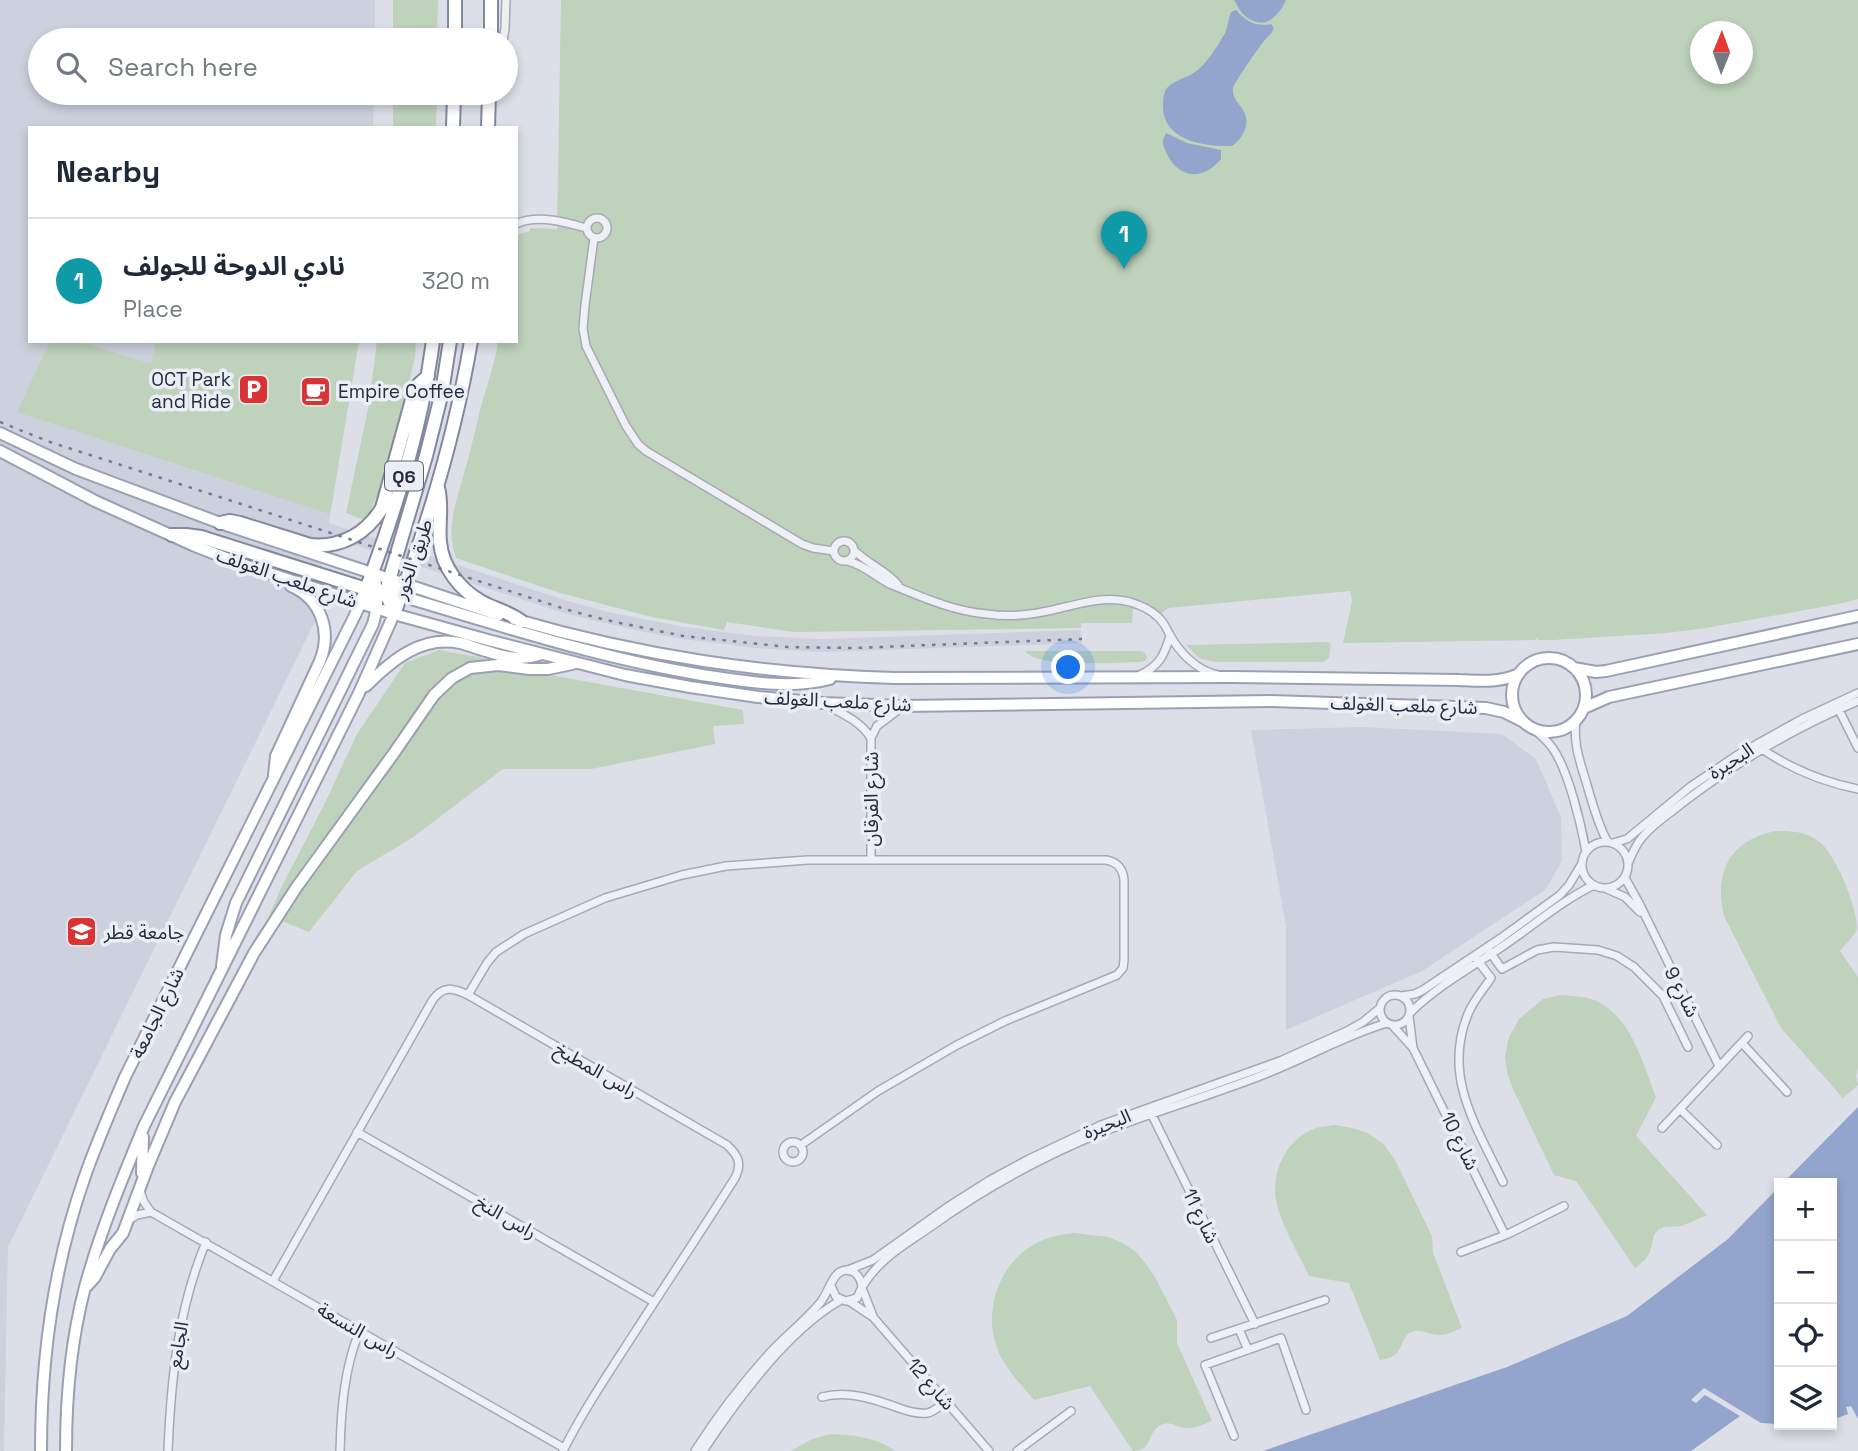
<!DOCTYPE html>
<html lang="en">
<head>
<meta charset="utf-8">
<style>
  body { margin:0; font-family:"Space Grotesk","Noto Sans Arabic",sans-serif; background:#f6f6f7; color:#1f2937 }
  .controls { position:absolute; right:21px; bottom:21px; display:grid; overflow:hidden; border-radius:0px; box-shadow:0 4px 10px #0003 }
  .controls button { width:63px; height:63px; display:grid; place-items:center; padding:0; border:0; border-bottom:2px solid #e0e1e3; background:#fff; color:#1f2937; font:35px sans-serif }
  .compass { position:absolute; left:1690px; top:21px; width:63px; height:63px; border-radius:50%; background:#fff; box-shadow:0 4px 10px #0003; rotate:1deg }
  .you { position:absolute; left:1069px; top:668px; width:24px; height:24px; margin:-18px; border:5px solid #fff; border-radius:50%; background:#1a73e8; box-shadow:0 0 0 10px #1a73e833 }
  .badge { display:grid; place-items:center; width:46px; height:46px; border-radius:50%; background:#7c3aed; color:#fff; font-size:23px; font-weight:700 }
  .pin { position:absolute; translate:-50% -58px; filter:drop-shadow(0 2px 4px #0008) }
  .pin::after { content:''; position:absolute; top:37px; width:24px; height:21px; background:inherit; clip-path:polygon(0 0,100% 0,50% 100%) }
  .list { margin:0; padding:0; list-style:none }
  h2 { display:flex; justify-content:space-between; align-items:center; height:91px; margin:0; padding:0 28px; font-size:30px }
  h2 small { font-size:23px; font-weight:400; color:#747a83 }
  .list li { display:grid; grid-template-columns:46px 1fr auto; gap:21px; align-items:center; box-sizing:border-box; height:126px; padding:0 28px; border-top:2px solid #e0e1e3 }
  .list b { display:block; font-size:26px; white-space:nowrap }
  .list p { margin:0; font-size:23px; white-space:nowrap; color:#747a83 }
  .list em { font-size:23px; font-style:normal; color:#747a83 }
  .icon { flex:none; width:38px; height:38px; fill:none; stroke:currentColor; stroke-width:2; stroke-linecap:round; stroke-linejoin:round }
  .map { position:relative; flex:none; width:1858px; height:1451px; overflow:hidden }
  .search { position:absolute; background:#fff; box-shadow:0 4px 10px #0003; left:28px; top:28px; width:490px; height:77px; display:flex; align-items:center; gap:18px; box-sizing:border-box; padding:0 24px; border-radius:38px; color:#747a83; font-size:26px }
  .panel { position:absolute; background:#fff; box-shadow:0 4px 10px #0003; left:28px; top:126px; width:490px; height:217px; border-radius:0px }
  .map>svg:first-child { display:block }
  .built { fill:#cdd1dd }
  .green { fill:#bed2bc; fill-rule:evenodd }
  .water { fill:#93a5cc }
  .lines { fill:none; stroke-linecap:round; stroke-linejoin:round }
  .street-casing { stroke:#a5a9b5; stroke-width:10 }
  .primary-casing { stroke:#9aa0b4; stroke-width:14 }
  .highway-casing { stroke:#82899f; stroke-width:16 }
  .street { stroke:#eff0f6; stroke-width:7 }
  .primary { stroke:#fff; stroke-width:10 }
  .highway { stroke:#fff; stroke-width:12 }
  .rail { stroke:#747b92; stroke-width:2.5; stroke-dasharray:3.5 7; stroke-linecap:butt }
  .labels { text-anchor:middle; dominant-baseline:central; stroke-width:7; stroke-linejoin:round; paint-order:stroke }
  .shield { fill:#ebeef5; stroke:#606576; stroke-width:2 }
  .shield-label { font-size:18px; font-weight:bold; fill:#242a3f }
  .poi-label { font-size:19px; fill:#242a3f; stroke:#ebeef5; text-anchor:start }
  .street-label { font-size:19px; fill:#242a3f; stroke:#ebeef5 }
</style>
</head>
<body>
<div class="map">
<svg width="1858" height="1451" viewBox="0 0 1858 1451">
  <rect width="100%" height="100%" fill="#dcdfe8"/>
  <path class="built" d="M 0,0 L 375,0 L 375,40 L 40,40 L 40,93 L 374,93 L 373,128 L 30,128 L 30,341 L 359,341 L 329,523 L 571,602 L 608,612 L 684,627 L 756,636 L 822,639 L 1081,630 L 1082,643 L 822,652 L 755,648 L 682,639 L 644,632 L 567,614 L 327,536 L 313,615 L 317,617 L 8,1247 L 4,1451 L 0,1451 Z
    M 1361,727 L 1502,734 L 1536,759 L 1561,817 L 1562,861 L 1545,890 L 1422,971 L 1286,1030 L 1286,926 L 1251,730 Z"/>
  <path class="green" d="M 393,0 L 438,0 L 437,40 L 393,40 Z
    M 561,0 L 1858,0 L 1858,599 L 1838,604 L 1706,628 L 1666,633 L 1553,640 L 1538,640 L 1537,637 L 1536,640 L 1343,643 L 1352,601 L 1350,591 L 1168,608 L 1154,619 L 1145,612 L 1133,609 L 1132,623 L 1081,623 L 1081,628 L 794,632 L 727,622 L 724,630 L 652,617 L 560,593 L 456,558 C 444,525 459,494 467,463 C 473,442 477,420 483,399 C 489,380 495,362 498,341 L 516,341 L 516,235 L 530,231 L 530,228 L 557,229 ZM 1700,32 L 1742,32 L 1742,74 L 1700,74 Z
    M 393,93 L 437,93 L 436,128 L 393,128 Z
    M 50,341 L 78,341 L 151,364 L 156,341 L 359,341 L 330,514 L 17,412 Z
    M 377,341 L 416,341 L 415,358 L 385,478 L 366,521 L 346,513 L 369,404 Z
    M 1328,642 L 1331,644 L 1329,658 L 1323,662 L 1214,662 L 1199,658 L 1186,645 Z
    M 439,650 L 478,657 L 550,675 L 743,710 L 744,724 L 713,726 L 715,744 L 591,769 L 503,769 L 412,838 L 357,871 L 309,932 L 269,916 L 282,886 L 324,805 L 357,734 L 405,663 Z
    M 1025,651 L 1142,651 L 1145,653 L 1147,657 L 1145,661 L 1139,662 C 1116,662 1037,669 1025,651 Z
    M 1775,831 C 1790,831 1804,831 1817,840 C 1835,851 1858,909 1857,929 C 1854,937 1845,944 1840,951 L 1858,977 L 1858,1066 L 1856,1076 L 1858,1085 L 1843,1098 L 1781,1028 L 1724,916 C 1714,872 1729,841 1775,831 Z
    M 1561,995 C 1573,996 1584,996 1594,1000 C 1631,1015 1643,1064 1656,1097 L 1636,1136 L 1707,1215 L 1682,1226 L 1664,1227 L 1659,1229 L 1654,1235 L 1650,1252 L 1645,1260 L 1635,1268 L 1576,1181 L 1554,1175 L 1513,1089 L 1507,1072 L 1505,1056 L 1509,1037 L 1519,1019 L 1543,999 Z
    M 1336,1125 L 1352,1128 L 1368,1133 L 1383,1144 L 1394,1158 L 1432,1236 L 1433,1253 L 1462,1328 C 1455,1331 1447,1335 1440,1335 C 1430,1336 1422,1328 1412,1332 C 1401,1336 1403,1348 1396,1354 C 1392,1358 1385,1359 1380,1360 L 1349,1283 L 1309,1276 C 1299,1254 1280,1223 1276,1200 C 1271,1170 1288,1135 1320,1127 C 1325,1126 1331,1126 1336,1125 Z
    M 1074,1233 L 1108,1237 L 1123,1243 L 1136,1252 L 1146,1264 L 1156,1279 L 1177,1320 L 1177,1343 L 1212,1421 C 1204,1424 1194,1429 1185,1428 C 1176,1427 1168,1419 1159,1426 C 1146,1435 1153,1451 1133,1451 L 1090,1386 L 1034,1400 C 1021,1384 1004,1368 997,1348 C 983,1311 999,1265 1033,1245 C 1046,1237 1059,1235 1074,1233 Z
    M 830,1434 C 853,1435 876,1437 895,1451 L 791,1451 L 812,1439 Z"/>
  <path class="water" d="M 1234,0 L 1286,0 C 1277,19 1262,32 1243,14 C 1239,10 1237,4 1234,0 Z
    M 1236,10 C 1247,22 1256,27 1271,24 L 1274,28 C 1271,35 1268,36 1264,41 C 1259,47 1234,83 1233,88 C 1232,100 1240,103 1244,112 C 1251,125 1242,139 1232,146 C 1206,147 1165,141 1163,109 C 1163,102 1163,93 1167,88 C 1174,80 1187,78 1195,72 C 1205,66 1219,44 1225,33 C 1228,27 1228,19 1231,12 Z
    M 1166,133 L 1187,143 L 1221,150 L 1221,159 C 1204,180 1180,180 1167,154 C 1163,146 1161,142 1166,133 Z
    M 1858,1107 L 1858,1419 L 1851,1406 L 1846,1407 L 1848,1414 L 1832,1420 L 1832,1183 L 1783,1183 Z
    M 1779,1187 L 1779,1424 L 1761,1423 L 1704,1388 L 1691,1400 L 1696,1403 L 1705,1395 L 1740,1416 L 1691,1451 L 1263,1451 L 1507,1367 L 1627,1316 L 1728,1239 Z"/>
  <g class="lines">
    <defs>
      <path id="street" d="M 503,40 L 505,29 L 506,0
        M587 228a10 10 0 1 1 20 0a10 10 0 1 1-20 0Z
        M 516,224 C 537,214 565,222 586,228
        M 594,238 L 585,305 L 583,329 L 586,346 L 626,426 L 638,444 L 646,451 L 802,544 L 813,548 L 834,551
        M834 551a10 10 0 1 1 20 0a10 10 0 1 1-20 0Z
        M 855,551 C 868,564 887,571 898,585
        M 848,561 C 864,565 876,577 890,584 C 922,597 952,611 987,614 C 1001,616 1016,616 1030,614 C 1062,611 1097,593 1130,602 C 1140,605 1151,610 1158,617 C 1164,622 1166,628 1170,635 C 1179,652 1197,671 1218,675
        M 1140,675 C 1159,666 1164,656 1170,636
        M 824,704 C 843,714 860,721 871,738
        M 1838,708 L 1858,748
        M 1576,720 C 1573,745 1580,761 1587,785 C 1593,805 1597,822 1607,841
        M 1530,726 C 1537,732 1545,738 1551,746 C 1568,768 1581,824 1586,851
        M 1759,747 C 1789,768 1823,782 1858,789
        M1582 865a23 23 0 1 1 46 0a23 23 0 1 1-46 0Z
        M 1613,843 L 1627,839 L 1690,787 L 1739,754 L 1802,719 L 1858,693
        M 871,860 L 871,738 L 877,726 L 902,707
        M 1628,863 C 1632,855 1635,846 1641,839 C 1651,825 1668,815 1681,804 C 1736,762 1794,728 1858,701
        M 1625,878 L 1639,903 L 1719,1066
        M 1607,889 L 1625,897 L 1640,912
        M 1487,948 L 1502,969 L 1537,950 L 1554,947 L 1598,950 L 1617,956 L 1634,967 L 1663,996 L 1688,1047
        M 1474,956 L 1491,978 C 1483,990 1473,1001 1468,1014 C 1442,1077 1477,1127 1503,1182
        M1380 1010a15 15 0 1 1 30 0a15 15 0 1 1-30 0Z
        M 468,995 L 487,963 L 496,952 L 524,934 L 605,898 L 682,875 L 726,866 L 808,860 L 1106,860 C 1117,862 1123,868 1124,880 L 1124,960 L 1123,968 L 1117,975 L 1005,1021 L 957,1045 L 878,1091 L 801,1145
        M 1401,996 L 1415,994 L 1423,990 L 1501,938 L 1560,895 L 1569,885 L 1581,865
        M 1410,1013 C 1437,986 1472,967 1503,946 C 1533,926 1561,901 1594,885
        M 1409,1016 L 1413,1048
        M 1392,1025 L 1413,1048 L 1505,1235
        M 1742,1043 L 1787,1092
        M 1680,1109 L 1717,1145
        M 1150,1111 L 1255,1324
        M 1662,1128 L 1748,1036
        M 357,1132 L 654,1302
        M783 1152a10 10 0 1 1 20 0a10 10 0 1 1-20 0Z
        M 140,1191 L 144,1202 L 151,1212 L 564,1448
        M 129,1220 L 137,1215 L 151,1212
        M 1461,1252 L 1508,1234 L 1564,1206
        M 848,1270 L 873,1260 L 946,1208 L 990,1180 L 1029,1159 L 1101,1125 L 1280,1061 L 1347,1031 L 1363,1022 L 1380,1008
        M 273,1281 L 432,1001 C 442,986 452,987 468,995 L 727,1145 C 739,1156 742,1164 735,1178 C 702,1230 668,1281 635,1332 C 610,1371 584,1409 563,1451
        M 862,1287 C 879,1259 903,1246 929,1228 C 983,1189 1043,1156 1105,1131 C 1156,1111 1209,1096 1260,1076 C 1303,1060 1343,1036 1387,1023
        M 862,1288 L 873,1316
        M 849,1301 L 873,1317 L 989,1451
        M 1239,1329 L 1248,1350
        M 1211,1338 L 1325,1300
        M 822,1397 C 848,1390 874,1399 899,1408 C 907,1411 918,1414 927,1413 C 934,1412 940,1406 946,1401
        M 1234,1436 L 1205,1365 L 1281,1338 L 1306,1410
        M 168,1451 C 171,1379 178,1309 206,1242
        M 340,1451 C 341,1410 344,1370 359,1332
        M 695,1451 C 716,1418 740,1386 767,1356 C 783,1338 804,1322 820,1303 C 827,1295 832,1276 840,1272 C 852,1266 861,1276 862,1287 L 857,1298 L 846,1301 L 836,1297 L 831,1286
        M 703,1451 C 736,1401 789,1329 841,1300
        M 1017,1451 L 1071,1411"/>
      <path id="primary" d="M 0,433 L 76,469 L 220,523 L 499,615
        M 0,451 L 95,501 L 195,546 L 244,565 L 394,614 L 488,640 L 625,675 L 690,687 L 758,697 L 823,703 L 902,706 L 1271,701 L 1486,708 L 1504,712 L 1524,722
        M 361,603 C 373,597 387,594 401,596 C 501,626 599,658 702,675 C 744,681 788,690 830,679
        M 514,619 C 641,656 763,674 895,678 L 1232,677 L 1459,680 C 1481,681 1499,683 1519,674
        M1512 695a37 37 0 1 1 74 0a37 37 0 1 1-74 0Z
        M 1574,668 L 1596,672 L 1606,671 L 1858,616
        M 366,686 C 391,661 421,635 460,643 C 469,645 477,649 486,651 C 504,657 520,661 539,655
        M 1584,708 L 1609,697 L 1858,644
        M 274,775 L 276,756 L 320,661 C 332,631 321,599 291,586
        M 222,966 L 226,935 L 236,903 L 373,624 C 378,606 380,590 372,573
        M 142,1173 L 143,1137
        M 87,1286 L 95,1277 L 110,1249 L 123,1233 L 148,1166 L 175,1102 L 254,953 L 296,888 L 394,753 L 434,695 L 452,678 L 470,668 L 498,665 L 529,669 L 548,669 L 572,664
        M 41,1451 C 41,1358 54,1264 85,1176 C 97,1142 111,1110 125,1077 L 361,603
        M 66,1451 C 66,1396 71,1340 85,1287 C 100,1232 122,1179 144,1126 L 359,693 L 394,614"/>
      <path id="highway" d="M 455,40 L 455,0
        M 491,40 L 491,0
        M 453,128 L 454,93
        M 488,128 L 489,93
        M 438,488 C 443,506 438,523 440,542 C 442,567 460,590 482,602 C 495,609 509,612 521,621
        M 220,523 L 230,521 L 240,523 L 310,545 C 341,548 366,534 382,508 L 413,396 L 417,386 L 428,376
        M 172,535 L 186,535 L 201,537 L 366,589 L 378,591 L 394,590
        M 361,603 C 393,518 421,431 433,341
        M 394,614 C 428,525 455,435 471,341
        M 394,614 L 387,595 L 388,584 L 426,456 L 442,392 L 450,341"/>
    </defs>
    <use href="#street" class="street-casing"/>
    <use href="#primary" class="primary-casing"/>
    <use href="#highway" class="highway-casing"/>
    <use href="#street" class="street"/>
    <use href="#primary" class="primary"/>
    <use href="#highway" class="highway"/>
    <path class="rail" d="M 0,422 L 50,442 L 568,610 L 606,620 L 683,636 L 788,647 L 855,648 L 1082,639"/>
  </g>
  <defs>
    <symbol id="parking-square" viewBox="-11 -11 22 22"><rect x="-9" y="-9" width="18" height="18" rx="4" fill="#da3333" stroke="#ebeef5"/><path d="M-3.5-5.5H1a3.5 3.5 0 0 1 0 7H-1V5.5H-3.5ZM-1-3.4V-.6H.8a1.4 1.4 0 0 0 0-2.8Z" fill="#fff"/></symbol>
    <symbol id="cafe-square" viewBox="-11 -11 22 22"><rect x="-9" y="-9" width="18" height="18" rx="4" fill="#da3333" stroke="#ebeef5"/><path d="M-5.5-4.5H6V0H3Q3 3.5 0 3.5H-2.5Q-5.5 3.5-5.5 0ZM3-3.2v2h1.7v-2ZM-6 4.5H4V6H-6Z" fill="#fff"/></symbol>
    <symbol id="university-square" viewBox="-11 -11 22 22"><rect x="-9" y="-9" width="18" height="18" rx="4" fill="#da3333" stroke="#ebeef5"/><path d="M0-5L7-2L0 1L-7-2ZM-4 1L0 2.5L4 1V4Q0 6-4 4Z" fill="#fff"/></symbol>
  </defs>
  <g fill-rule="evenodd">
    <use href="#parking-square" x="236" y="372" width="35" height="35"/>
    <use href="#cafe-square" x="298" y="374" width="35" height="35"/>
    <use href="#university-square" x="64" y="914" width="35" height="35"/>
  </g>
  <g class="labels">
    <rect class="shield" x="385" y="461.5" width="38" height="29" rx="5"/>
    <g class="shield-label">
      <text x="404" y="476">Q6</text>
    </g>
    <g class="poi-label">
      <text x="231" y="379" text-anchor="end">OCT Park<tspan x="231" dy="22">and Ride</tspan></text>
      <text x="338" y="391">Empire Coffee</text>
      <text x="104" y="932">جامعة قطر</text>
    </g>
    <g class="street-label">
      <text transform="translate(413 559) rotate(-71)">طريق الخور</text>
      <text transform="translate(287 578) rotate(19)">شارع ملعب الغولف</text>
      <text transform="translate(838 701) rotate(3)">شارع ملعب الغولف</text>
      <text transform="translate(1404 705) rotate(2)">شارع ملعب الغولف</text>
      <text transform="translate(1731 761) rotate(-33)">البحيرة</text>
      <text transform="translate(871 799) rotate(-90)">شارع الفرقان</text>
      <text transform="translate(1682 992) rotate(63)">شارع 9</text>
      <text transform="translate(157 1013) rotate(-64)">شارع الجامعة</text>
      <text transform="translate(596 1070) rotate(30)">راس المطبخ</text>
      <text transform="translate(1107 1124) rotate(-22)">البحيرة</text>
      <text transform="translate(1460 1141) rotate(64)">شارع 10</text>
      <text transform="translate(1201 1216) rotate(64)">شارع 11</text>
      <text transform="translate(506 1217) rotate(30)">راس النخ</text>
      <text transform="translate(358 1330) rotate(30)">راس النسعة</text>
      <text transform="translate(178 1345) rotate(-80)">الجامع</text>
      <text transform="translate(931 1384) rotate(49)">شارع 12</text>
    </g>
  </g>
</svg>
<div class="controls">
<button>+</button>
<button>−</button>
<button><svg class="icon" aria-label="locate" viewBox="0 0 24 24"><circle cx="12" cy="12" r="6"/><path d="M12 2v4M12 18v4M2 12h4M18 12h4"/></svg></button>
<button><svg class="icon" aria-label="layers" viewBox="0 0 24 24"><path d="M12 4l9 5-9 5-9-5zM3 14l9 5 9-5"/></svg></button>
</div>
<svg class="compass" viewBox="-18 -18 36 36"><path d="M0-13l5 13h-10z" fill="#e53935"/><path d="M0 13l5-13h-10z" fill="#747a83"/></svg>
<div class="you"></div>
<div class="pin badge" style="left:1124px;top:269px;background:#0f9aa8">1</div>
<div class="search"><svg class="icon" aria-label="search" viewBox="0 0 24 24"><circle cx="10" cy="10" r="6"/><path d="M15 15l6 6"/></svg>Search here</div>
<section class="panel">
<h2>Nearby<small></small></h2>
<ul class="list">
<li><span class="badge" style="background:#0f9aa8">1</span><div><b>نادي الدوحة للجولف</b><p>Place</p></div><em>320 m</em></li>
</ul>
</section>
</div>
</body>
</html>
